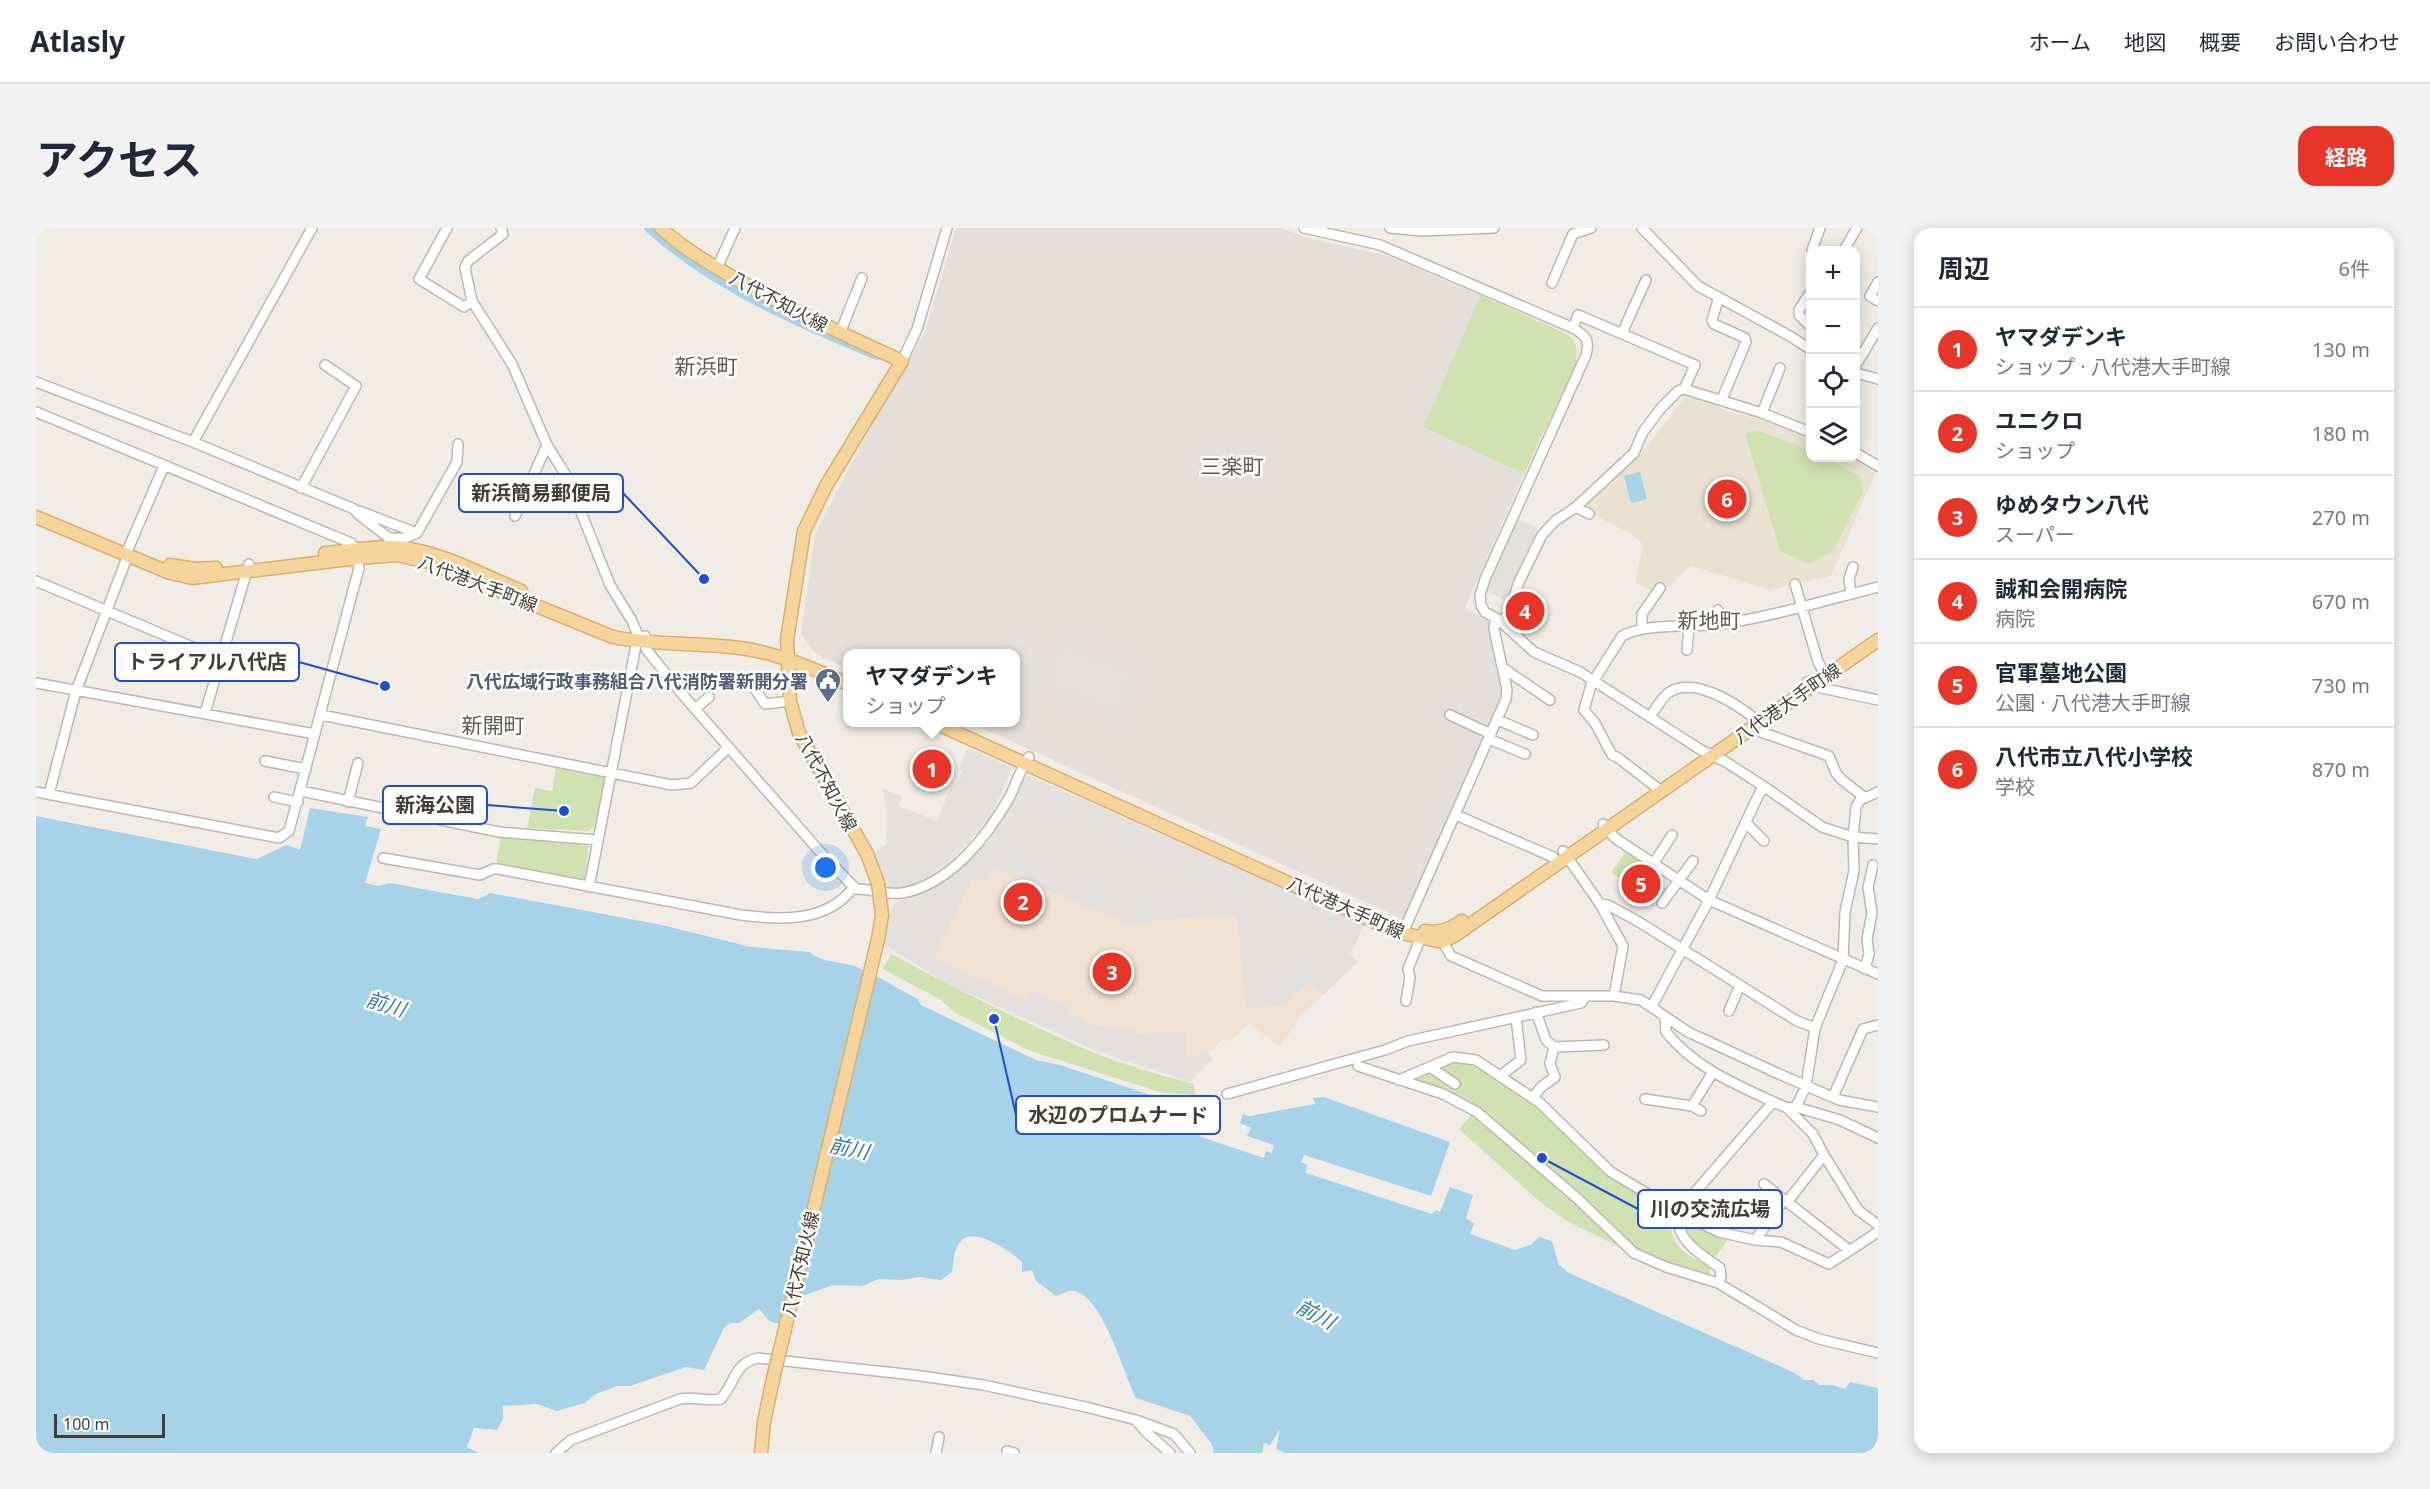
<!DOCTYPE html>
<html lang="ja">
<head>
<meta charset="utf-8">
<style>
  body { margin:0; font-family:"Noto Sans","Noto Sans JP",sans-serif; background:#f2f2f3; color:#1f2937 }
  .controls { position:absolute; right:18px; top:18px; display:grid; overflow:hidden; border-radius:12px; box-shadow:0 3px 15px #0003 }
  .controls button { width:54px; height:54px; display:grid; place-items:center; padding:0; border:0; border-bottom:2px solid #e0e1e3; background:#fff; color:#1f2937; font:30px sans-serif }
  .scale { position:absolute; left:18px; bottom:15px; width:111px; box-sizing:border-box; padding-left:6px; border:3px solid #443d36; border-top:0; font-size:16px; line-height:21px; white-space:nowrap; color:#443d36; -webkit-text-stroke:4px #fff; paint-order:stroke }
  .you { position:absolute; left:790px; top:640px; width:21px; height:21px; margin:-15px; border:4px solid #fff; border-radius:50%; background:#1a73e8; box-shadow:0 0 0 9px #1a73e833 }
  .badge { display:grid; place-items:center; width:39px; height:39px; border-radius:50%; background:#e73628; color:#fff; font-size:20px; font-weight:700 }
  .pin { position:absolute; translate:-50% -50%; border:3px solid #fff; box-shadow:0 2px 6px #0006 }
  .popup { position:absolute; left:807px; top:421px; width:177px; height:78px; box-sizing:border-box; display:grid; place-content:center; border-radius:12px; background:#fff; filter:drop-shadow(0 2px 4px #0005); font-size:20px; white-space:nowrap; color:#747a83 }
  .popup b { font-size:22px; color:#1f2937 }
  .popup::after { content:''; position:absolute; left:50%; top:100%; margin-left:-12px; border:12px solid transparent; border-top-color:#fff }
  .list { margin:0; padding:0; list-style:none }
  h2 { display:flex; justify-content:space-between; align-items:center; height:78px; margin:0; padding:0 24px; font-size:26px }
  h2 small { font-size:20px; font-weight:400; color:#747a83 }
  .list li { display:grid; grid-template-columns:39px 1fr auto; gap:18px; align-items:center; box-sizing:border-box; height:84px; padding:0 24px; border-top:2px solid #e0e1e3 }
  .list b { display:block; font-size:22px; white-space:nowrap }
  .list p { margin:0; font-size:20px; white-space:nowrap; color:#747a83 }
  .list em { font-size:20px; font-style:normal; color:#747a83 }
  .icon { flex:none; width:33px; height:33px; fill:none; stroke:currentColor; stroke-width:2; stroke-linecap:round; stroke-linejoin:round }
  .map { position:relative; flex:none; width:1842px; height:1225px; overflow:hidden; border-radius:18px }
  header { display:flex; align-items:center; gap:36px; box-sizing:border-box; height:84px; padding:0 30px; background:#fff; border-bottom:2px solid #e0e1e3 }
  header strong { font-size:28px }
  nav { display:flex; gap:33px; margin-inline-start:auto; font-size:21px }
  .intro { display:flex; align-items:center; justify-content:space-between; box-sizing:border-box; height:144px; padding:0 36px }
  h1 { margin:0; font-size:42px }
  .button { padding:15px 27px; border-radius:18px; background:#e73628; color:#fff; font-size:21px; font-weight:700 }
  main { display:flex; gap:36px; padding:0 36px }
  aside { flex:1; background:#fff; border-radius:18px; box-shadow:0 3px 15px #0003 }
  .map>svg:first-child { display:block }
  .commercial { fill:#f2e2d3 }
  .industrial { fill:#e4dfdb }
  .education { fill:#e9e1d1 }
  .green { fill:#d0e2b2 }
  .parking { fill:#e3e0de }
  .water { fill:#a7d3e9 }
  .lines { fill:none; stroke-linecap:round; stroke-linejoin:round }
  .canal { stroke:#a7d3e9; stroke-width:8 }
  .minor-casing { stroke:#bfb7ad; stroke-width:12 }
  .major-casing { stroke:#d9b06d; stroke-width:15 }
  .minor { stroke:#fff; stroke-width:9 }
  .major { stroke:#f5d59c; stroke-width:12 }
  .major-bridge-casing { stroke:#d9b06d; stroke-width:15; stroke-linecap:butt }
  .major-bridge { stroke:#f5d59c; stroke-width:12 }
  .labels { text-anchor:middle; dominant-baseline:central; stroke-width:5; stroke-linejoin:round; paint-order:stroke }
  .street-label { font-size:18px; fill:#443d36; stroke:#fff }
  .service-label { font-size:18px; font-weight:bold; fill:#4e5e75; stroke:#fff; text-anchor:end }
  .water-label { font-size:20px; font-style:italic; fill:#377a9f; stroke:#fff }
  .quarter-label { font-size:21px; fill:#665a4e; stroke:#fff }
  .leader { fill:none; stroke:#1d4ed8; stroke-width:2 }
  .callout-dot { fill:#1d4ed8; stroke:#fff; stroke-width:2 }
  .callout { fill:#fff; stroke:#1d4ed8; stroke-width:2 }
  .callout-label { font-size:20px; text-anchor:middle; font-weight:bold; fill:#443d36 }
</style>
</head>
<body>
<header>
<strong>Atlasly</strong>
<nav><a>ホーム</a><a>地図</a><a>概要</a><a>お問い合わせ</a></nav>
</header>
<div class="intro"><h1>アクセス</h1><a class="button">経路</a></div>
<main>
<div class="map">
<svg width="1842" height="1225" viewBox="0 0 1842 1225">
  <rect width="100%" height="100%" fill="#f1ede6"/>
  <path class="commercial" d="M 990,546 L 1328,697 L 1314,726 L 1322,734 L 1266,787 L 1244,819 L 1213,795 L 1193,814 L 1188,810 L 1173,825 L 1177,831 L 1154,854 L 1061,823 L 912,756 L 844,714 L 857,676 L 879,668 L 919,643 L 954,612 Z"/>
  <path class="industrial" d="M 920,0 L 1247,0 L 1271,10 L 1350,27 L 1444,67 L 1387,199 L 1488,246 L 1429,380 L 1456,394 L 1468,468 L 1369,692 L 935,495 L 980,494 L 980,426 L 812,426 L 812,441 L 780,426 L 772,417 L 765,405 L 779,306 L 820,227 L 890,101 Z"/>
  <path class="education" d="M 1648,170 L 1663,171 L 1697,185 L 1732,193 L 1774,210 L 1774,230 L 1815,230 L 1840,243 L 1795,348 L 1732,362 L 1654,337 L 1626,367 L 1599,355 L 1607,317 L 1599,308 L 1544,280 L 1612,217 Z"/>
  <path class="green" d="M 1444,67 L 1531,106 C 1542,113 1541,123 1540,136 L 1488,246 L 1387,199 Z
    M 1723,203 L 1774,222 L 1774,230 L 1789,230 L 1824,248 L 1827,264 L 1797,323 L 1773,336 L 1744,323 L 1709,205 Z
    M 520,539 L 569,550 L 559,597 L 552,603 L 491,600 L 499,560 L 516,563 Z
    M 465,608 L 553,618 L 548,654 L 460,637 Z
    M 1591,622 L 1626,644 L 1610,668 L 1575,644 Z
    M 855,726 C 918,760 983,792 1049,821 C 1084,836 1121,846 1158,856 L 1159,870 L 1156,867 L 1124,864 L 992,822 L 918,784 L 905,772 L 847,741 Z
    M 1414,833 L 1437,834 L 1505,879 L 1576,949 L 1626,979 C 1633,987 1634,995 1636,1005 C 1641,1024 1658,1030 1674,1039 L 1674,1046 L 1670,1049 L 1588,1021 L 1533,994 L 1504,974 L 1423,901 L 1436,886 L 1379,857 L 1378,850 Z
    M 1642,984 L 1693,1010 L 1676,1034 L 1651,1014 Z"/>
  <path class="parking" d="M 1481,291 L 1502,300 L 1469,372 L 1450,362 Z
    M 1026,414 L 1096,446 L 1079,486 L 1009,455 Z
    M 932,520 L 976,540 L 954,591 L 916,632 L 893,650 L 883,655 L 855,663 L 837,626 L 850,616 L 851,584 L 847,561 L 866,568 L 863,578 L 901,593 L 916,556 L 920,557 L 926,543 L 923,541 Z
    M 990,546 L 1328,697 L 1314,726 L 1322,734 L 1287,767 L 1272,755 L 1251,777 L 1210,781 L 1201,688 L 1185,686 L 1092,696 L 958,639 L 950,655 L 937,650 L 898,730 L 991,773 L 996,762 L 1034,780 L 1033,783 L 1049,794 L 1070,800 L 1100,800 L 1101,806 L 1149,803 L 1150,827 L 1157,830 L 1168,822 L 1177,831 L 1154,854 L 1061,823 L 912,756 L 844,714 L 857,676 L 879,668 L 919,643 L 954,612 Z"/>
  <path class="water" d="M 1604,244 L 1611,271 L 1595,275 L 1588,248 Z
    M 274,580 L 332,589 L 329,598 L 345,601 L 329,655 L 342,658 L 354,655 L 442,671 L 454,665 L 626,697 L 715,719 L 774,724 C 785,735 804,733 818,738 C 840,747 861,760 882,771 L 885,777 L 1000,832 L 1024,837 L 1139,875 L 1153,901 L 1165,909 L 1228,930 L 1230,923 L 1236,925 L 1238,917 L 1211,908 L 1215,900 L 1204,895 L 1207,886 L 1214,888 L 1279,876 L 1277,870 L 1288,869 L 1414,914 L 1395,968 L 1268,927 L 1265,934 L 1271,937 L 1270,945 L 1396,986 L 1400,982 L 1404,984 L 1414,959 L 1437,967 L 1430,990 L 1438,996 L 1434,1006 L 1479,1022 L 1494,1017 L 1504,1009 L 1516,1013 L 1523,1037 L 1533,1045 L 1759,1145 L 1768,1152 L 1777,1152 L 1783,1157 L 1796,1157 L 1809,1161 L 1814,1154 L 1842,1160 L 1842,1225 L 1249,1225 L 1240,1221 L 1244,1201 L 1234,1217 L 1228,1215 L 1226,1225 L 1176,1225 L 1178,1223 L 1175,1215 L 1154,1188 L 1100,1170 C 1088,1148 1065,1059 1033,1063 C 1029,1064 1024,1067 1020,1068 L 1000,1053 L 996,1042 L 986,1044 L 986,1034 C 975,1024 940,999 926,1012 C 917,1020 918,1033 916,1044 L 905,1052 L 883,1049 L 865,1052 L 843,1051 L 826,1058 L 797,1057 L 767,1068 L 755,1090 L 744,1096 L 733,1093 L 723,1081 L 703,1095 L 694,1095 L 688,1100 L 668,1142 L 650,1139 L 594,1158 L 581,1158 L 560,1166 L 549,1175 L 521,1183 L 501,1176 L 467,1178 L 467,1191 L 461,1202 L 438,1200 L 431,1219 L 443,1225 L 0,1225 L 0,588 L 220,631 L 251,617 L 264,622 Z"/>
  <g class="lines">
    <path class="canal" d="M 612,0 C 677,59 761,95 841,128"/>
    <defs>
      <path id="minor" d="M 411,0 L 383,51 L 428,79 L 436,73
        M 465,0 L 467,6 L 432,33 L 429,40 L 436,73 L 476,136 L 511,217 L 531,249 L 574,357 L 596,393 L 602,407 L 553,659
        M 1268,0 L 1344,17 L 1537,100 C 1550,108 1554,111 1550,127 L 1449,351 L 1444,367 L 1445,377 L 1449,384 L 1463,392 L 1498,424 L 1544,444 L 1665,522 L 1690,534 L 1730,560 L 1786,599 L 1817,609 L 1842,611
        M 1354,0 L 1386,3 L 1458,0
        M 1606,0 L 1662,58 L 1752,107 L 1774,121
        M 1776,22 L 1784,0
        M 1808,22 L 1821,0
        M 681,40 L 699,0
        M 1842,54 L 1834,68 L 1842,73
        M 1516,55 L 1537,6 L 1555,0
        M 1774,65 L 1763,82 L 1763,87 L 1774,98
        M 1683,69 L 1676,92 L 1678,96 L 1709,110 L 1710,114 L 1686,171
        M 1537,100 L 1542,87 L 1659,137 L 1648,161
        M 804,105 L 826,50
        M 1586,105 L 1610,52
        M 866,133 L 881,101 L 911,0
        M 1820,137 L 1842,100
        M 1820,145 L 1842,151
        M 0,154 L 157,214 L 318,281 L 322,286 L 353,310 L 355,319
        M 0,184 L 315,315 L 320,321 L 323,340 L 253,603 L 243,610 L 0,564
        M 1726,185 L 1744,140
        M 157,214 L 276,0
        M 1820,225 L 1842,238
        M 265,260 L 320,158 L 289,137
        M 491,264 L 513,276
        M 1540,279 L 1553,286
        M 323,283 L 381,305 L 369,310 L 353,310
        M 479,288 L 511,217
        M 381,305 L 421,234 L 422,216
        M 0,353 L 185,431
        M 1759,356 L 1782,434 L 1787,443
        M 1815,366 L 1813,351 L 1817,339
        M 1682,382 L 1684,396
        M 1606,401 L 1606,386 L 1624,360
        M 609,408 L 610,421 L 646,466 L 786,626 L 820,661 C 835,661 851,667 866,665 C 913,657 951,609 973,570 C 980,557 984,541 993,529
        M 1651,422 L 1653,398
        M 1467,440 L 1514,472
        M 1771,454 L 1776,458 L 1842,472
        M 0,455 L 279,506
        M 717,458 L 729,476 L 754,473
        M 659,481 L 673,469
        M 169,485 L 213,336
        M 285,487 L 636,557 L 655,555 L 692,520
        M 1414,487 L 1455,506
        M 1614,489 C 1619,482 1625,471 1631,466 C 1655,446 1699,475 1718,490
        M 1462,492 L 1497,507
        M 1724,494 L 1725,504 L 1793,528 L 1800,545 L 1806,552 L 1828,569
        M 1453,511 L 1489,526
        M 229,533 L 270,541
        M 1624,562 L 1581,529 L 1576,527 L 1559,495 L 1548,482 L 1555,457 L 1586,408 C 1613,394 1656,400 1686,396 C 1739,388 1790,372 1842,359
        M 265,563 L 463,604 L 561,612
        M 13,566 L 40,463 L 92,327 L 92,321 L 128,238
        M 238,569 L 262,574
        M 312,574 L 322,535
        M 1420,587 L 1517,629
        M 1710,595 L 1728,613
        M 1567,596 L 1579,610 L 1673,672 L 1842,746
        M 1527,623 L 1564,676 L 1572,677 L 1603,694 L 1761,793 L 1779,800
        M 347,630 L 444,647 L 457,641 L 462,641 L 705,687 C 744,692 790,695 817,660
        M 1617,636 L 1636,607
        M 1626,675 L 1657,633
        M 1564,676 L 1587,718 L 1578,768
        M 1369,700 L 1470,471 L 1471,462 L 1458,401 L 1459,395 L 1471,389 L 1483,354 L 1506,307 L 1519,293 L 1540,279 L 1598,225 L 1607,204 L 1625,180 L 1642,163 L 1648,161 L 1726,185 L 1774,204
        M 1404,709 L 1415,728 L 1506,768 L 1578,768 L 1605,772 L 1652,804 L 1743,846 L 1803,872 L 1842,879
        M 1829,741 L 1833,726 L 1831,711 L 1836,685 L 1832,659 L 1837,637
        M 1370,773 L 1374,749 L 1372,741 L 1385,709
        M 1616,778 L 1673,672 L 1724,564 L 1730,560
        M 1693,783 L 1704,757
        M 1629,789 L 1630,804 C 1660,842 1708,860 1751,880 L 1777,906 L 1788,927 L 1822,982 L 1842,997
        M 1518,819 L 1568,817
        M 1322,838 L 1407,866 L 1441,884 L 1542,971 L 1598,1025 L 1630,1039 L 1682,1055 L 1760,1102 L 1783,1111 L 1842,1125
        M 1394,839 L 1419,856
        M 1464,848 L 1485,832 L 1480,789
        M 1363,852 L 1417,829 L 1440,832 L 1504,875 L 1575,944 L 1642,984 L 1683,1004 L 1719,1012 L 1748,972
        M 1191,866 L 1349,822 L 1372,813 L 1545,775 L 1549,769
        M 1797,869 L 1827,801 L 1842,797
        M 1497,870 L 1505,859 L 1519,849 L 1514,836 L 1518,819 L 1510,812 L 1500,784
        M 1609,871 L 1656,878 L 1665,883
        M 1656,878 L 1677,844
        M 1760,879 L 1804,892 L 1842,910
        M 1751,880 L 1760,879 L 1770,858 L 1779,800 L 1807,732 L 1809,684 L 1818,643 L 1817,609 L 1820,579 L 1824,572 L 1842,564
        M 1728,956 L 1813,1022
        M 1751,974 L 1788,927
        M 1719,1012 L 1745,1014 L 1793,1036 L 1842,1004
        M 1682,1055 L 1685,1049 L 1684,1040 C 1664,1026 1638,1011 1642,984 L 1737,874
        M 1100,1192 L 1138,1206 L 1154,1225
        M 971,1223 L 978,1225
        M 520,1225 L 535,1212 L 644,1171 C 658,1168 671,1174 685,1171 C 699,1155 698,1135 722,1130 L 878,1147 L 947,1157 L 1050,1179 L 1100,1192 L 1110,1204 L 1134,1225
        M 900,1225 L 903,1209"/>
      <path id="major" d="M 625,0 C 650,23 679,39 709,56 C 760,84 813,109 866,133 L 790,258 L 768,303 L 751,412 L 754,473 L 763,505 L 831,626 L 842,655
        M 0,289 L 134,345 L 156,350 L 322,330 L 361,327 L 392,334 L 577,409 C 621,418 666,414 711,421 C 746,427 780,442 812,456
        M 289,325 C 310,323 332,319 354,319 C 396,319 447,347 485,363
        M 134,337 L 159,341 L 180,340
        M 897,494 L 1361,704 L 1406,714 L 1418,708 L 1842,412
        M 1389,703 C 1404,705 1413,702 1426,693
        M 725,1225 L 728,1194 L 737,1151"/>
    </defs>
    <use href="#minor" class="minor-casing"/>
    <use href="#major" class="major-casing"/>
    <use href="#minor" class="minor"/>
    <use href="#major" class="major"/>
    <defs>
      <path id="major-bridge" d="M 737,1151 L 842,711 L 846,687 L 842,655"/>
    </defs>
    <use href="#major-bridge" class="major-bridge-casing"/>
    <use href="#major-bridge" class="major-bridge"/>
  </g>
  <defs>
    <symbol id="civic-pin" viewBox="-11 -11 22 30"><path d="M0 17L-7.5 6A9.5 9.5 0 1 1 7.5 6Z" fill="#5c6f8a" stroke="#fff"/><path d="M-.6-6.5H3V-4.5H.6V-3L4-1V1h2V6H-6V1h2V-1L-.6-3ZM-1.2 2.5V6h2.4V2.5Z" fill="#fff"/></symbol>
  </defs>
  <g fill-rule="evenodd">
    <use href="#civic-pin" x="777" y="438" width="30" height="40"/>
  </g>
  <g class="labels">
    <g class="street-label">
      <text transform="translate(743 73) rotate(28)">八代不知火線</text>
      <text transform="translate(442 355) rotate(21)">八代港大手町線</text>
      <text transform="translate(1751 475) rotate(-35)">八代港大手町線</text>
      <text transform="translate(791 554) rotate(62)">八代不知火線</text>
      <text transform="translate(1310 679) rotate(24)">八代港大手町線</text>
      <text transform="translate(764 1036) rotate(-77)">八代不知火線</text>
    </g>
    <g class="service-label">
      <text x="772" y="453">八代広域行政事務組合八代消防署新開分署</text>
    </g>
    <g class="water-label">
      <text transform="translate(350 776) rotate(17)">前川</text>
      <text transform="translate(813 920) rotate(12)">前川</text>
      <text transform="translate(1280 1086) rotate(28)">前川</text>
    </g>
    <g class="quarter-label">
      <text x="670" y="138">新浜町</text>
      <text x="1196" y="238">三楽町</text>
      <text x="1673" y="392">新地町</text>
      <text x="457" y="497">新開町</text>
    </g>
  </g>
  <path class="leader" d="M668 351L587 265M349 458L263 434M528 583L451 577M958 791L980 887M1506 930L1602 981"/>
  <g class="callout-dot">
    <circle cx="668" cy="351" r="6"/>
    <circle cx="349" cy="458" r="6"/>
    <circle cx="528" cy="583" r="6"/>
    <circle cx="958" cy="791" r="6"/>
    <circle cx="1506" cy="930" r="6"/>
  </g>
  <g class="callout">
    <rect x="423" y="246" width="164" height="38" rx="6"/>
    <rect x="79" y="415" width="184" height="38" rx="6"/>
    <rect x="347" y="558" width="104" height="38" rx="6"/>
    <rect x="980" y="868" width="204" height="38" rx="6"/>
    <rect x="1602" y="962" width="144" height="38" rx="6"/>
  </g>
  <g class="callout-label">
    <text x="505" y="272">新浜簡易郵便局</text>
    <text x="171" y="441">トライアル八代店</text>
    <text x="399" y="584">新海公園</text>
    <text x="1082" y="894">水辺のプロムナード</text>
    <text x="1674" y="988">川の交流広場</text>
  </g>
</svg>
<div class="controls">
<button>+</button>
<button>−</button>
<button><svg class="icon" aria-label="locate" viewBox="0 0 24 24"><circle cx="12" cy="12" r="6"/><path d="M12 2v4M12 18v4M2 12h4M18 12h4"/></svg></button>
<button><svg class="icon" aria-label="layers" viewBox="0 0 24 24"><path d="M12 4l9 5-9 5-9-5zM3 14l9 5 9-5"/></svg></button>
</div>
<div class="scale">100 m</div>
<div class="you"></div>
<div class="pin badge" style="left:896px;top:541px">1</div>
<div class="popup"><b>ヤマダデンキ</b>ショップ</div>
<div class="pin badge" style="left:987px;top:674px">2</div>
<div class="pin badge" style="left:1076px;top:744px">3</div>
<div class="pin badge" style="left:1489px;top:383px">4</div>
<div class="pin badge" style="left:1605px;top:656px">5</div>
<div class="pin badge" style="left:1691px;top:271px">6</div>
</div>
<aside>
<h2>周辺<small>6件</small></h2>
<ul class="list">
<li><span class="badge">1</span><div><b>ヤマダデンキ</b><p>ショップ · 八代港大手町線</p></div><em>130 m</em></li>
<li><span class="badge">2</span><div><b>ユニクロ</b><p>ショップ</p></div><em>180 m</em></li>
<li><span class="badge">3</span><div><b>ゆめタウン八代</b><p>スーパー</p></div><em>270 m</em></li>
<li><span class="badge">4</span><div><b>誠和会開病院</b><p>病院</p></div><em>670 m</em></li>
<li><span class="badge">5</span><div><b>官軍墓地公園</b><p>公園 · 八代港大手町線</p></div><em>730 m</em></li>
<li><span class="badge">6</span><div><b>八代市立八代小学校</b><p>学校</p></div><em>870 m</em></li>
</ul>
</aside>
</main>
</body>
</html>
